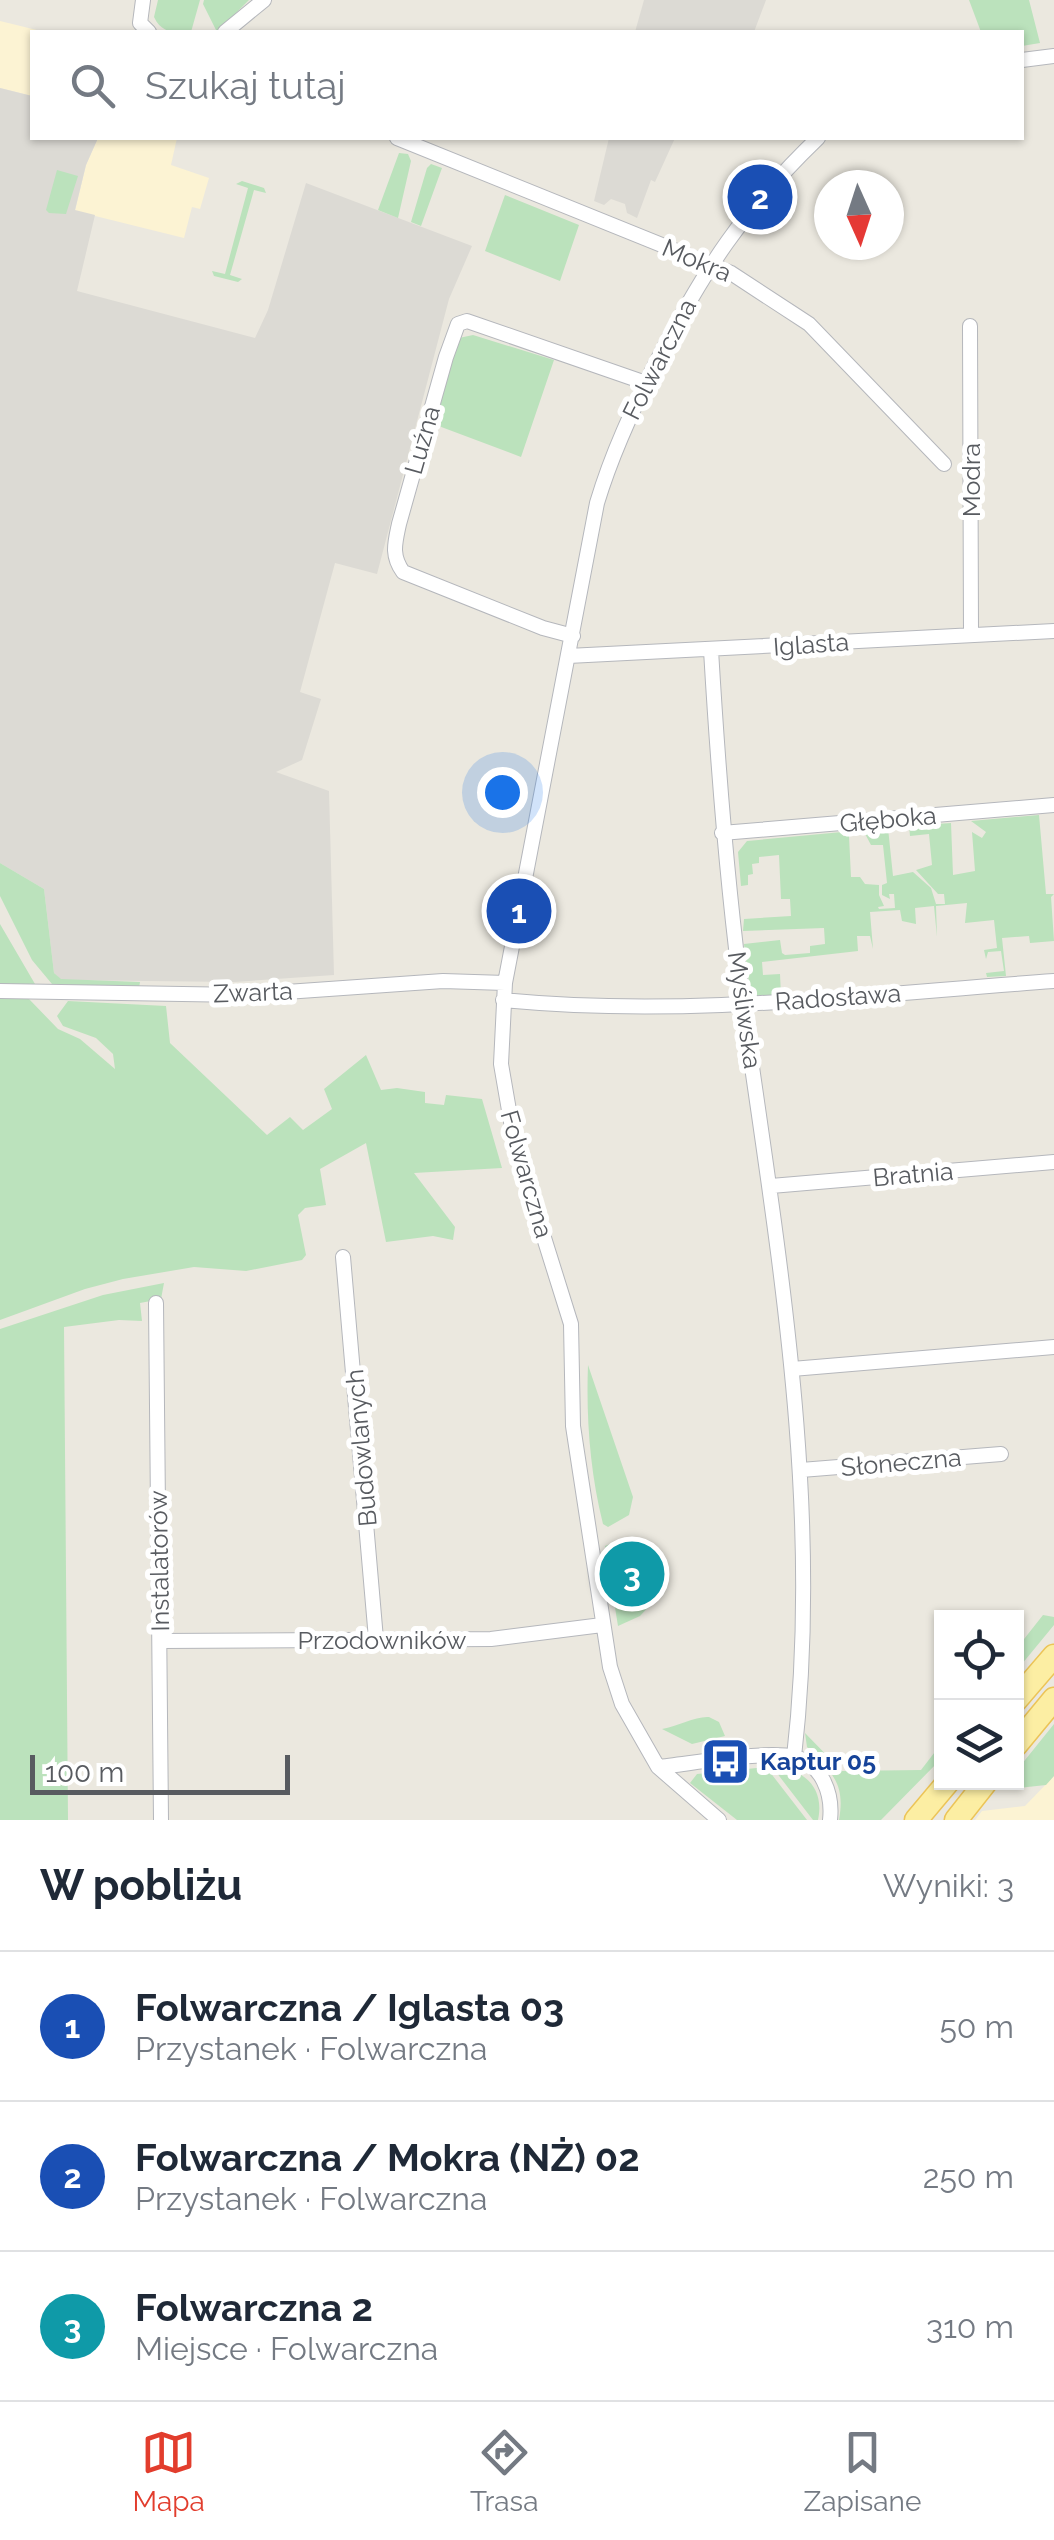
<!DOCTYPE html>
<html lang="pl">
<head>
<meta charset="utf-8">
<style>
  body { margin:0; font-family:Raleway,sans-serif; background:#f2f2f3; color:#1f2937 }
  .controls { position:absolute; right:30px; bottom:30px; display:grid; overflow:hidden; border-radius:0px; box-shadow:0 2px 8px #0004 }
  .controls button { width:90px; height:90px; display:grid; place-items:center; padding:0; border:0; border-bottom:2px solid #e0e1e3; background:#fff; color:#1f2937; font:50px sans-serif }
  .compass { position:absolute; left:814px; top:170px; width:90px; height:90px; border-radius:50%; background:#fff; box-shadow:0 2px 8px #0004; rotate:177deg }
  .scale { position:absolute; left:30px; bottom:25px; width:260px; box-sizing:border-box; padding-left:10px; border:5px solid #585b60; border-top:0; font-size:28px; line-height:35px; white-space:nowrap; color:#585b60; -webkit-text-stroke:8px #fff; paint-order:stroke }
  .you { position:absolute; left:502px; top:792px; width:35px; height:35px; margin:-25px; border:8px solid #fff; border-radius:50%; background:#1a73e8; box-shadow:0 0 0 15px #1a73e833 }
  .badge { display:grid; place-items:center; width:65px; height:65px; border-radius:50%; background:#e23d2d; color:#fff; font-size:32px; font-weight:700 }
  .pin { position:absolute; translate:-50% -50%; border:5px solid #fff; box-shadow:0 2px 10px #0006 }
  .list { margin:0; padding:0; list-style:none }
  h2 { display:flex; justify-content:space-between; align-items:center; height:130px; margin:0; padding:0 40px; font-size:42px }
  h2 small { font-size:32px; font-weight:400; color:#747a83 }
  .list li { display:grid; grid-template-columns:65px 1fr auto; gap:30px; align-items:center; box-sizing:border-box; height:150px; padding:0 40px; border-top:2px solid #e0e1e3 }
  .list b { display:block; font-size:38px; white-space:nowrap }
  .list p { margin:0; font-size:32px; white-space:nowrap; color:#747a83 }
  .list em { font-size:32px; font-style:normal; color:#747a83 }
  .icon { flex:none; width:55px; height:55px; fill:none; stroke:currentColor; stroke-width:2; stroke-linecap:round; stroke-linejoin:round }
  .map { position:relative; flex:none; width:1054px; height:1820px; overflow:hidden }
  .search { position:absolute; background:#fff; box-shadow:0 2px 8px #0004; left:30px; right:30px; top:30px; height:110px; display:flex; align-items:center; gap:25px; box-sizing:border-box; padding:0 35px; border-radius:0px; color:#747a83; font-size:38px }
  .sheet { height:580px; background:#fff }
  nav { display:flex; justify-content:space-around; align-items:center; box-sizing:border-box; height:140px; border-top:2px solid #e0e1e3; background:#fff; font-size:28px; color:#747a83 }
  nav a { display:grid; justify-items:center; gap:5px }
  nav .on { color:#e23d2d }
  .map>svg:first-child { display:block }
  .commercial { fill:#fcf3d3 }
  .industrial { fill:#dcdad4 }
  .green { fill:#bbe2bc }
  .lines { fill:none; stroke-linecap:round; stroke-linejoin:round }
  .minor-casing { stroke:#b5b7bc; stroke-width:16 }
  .primary-casing { stroke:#ecc457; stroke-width:25 }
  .minor { stroke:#fff; stroke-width:14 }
  .primary { stroke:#fceea3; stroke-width:22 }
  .labels { text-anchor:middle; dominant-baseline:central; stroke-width:10; stroke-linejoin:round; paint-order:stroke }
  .street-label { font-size:25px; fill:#585b60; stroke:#fff }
  .transit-label { font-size:25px; font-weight:bold; fill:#164399; stroke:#fff; text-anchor:start }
</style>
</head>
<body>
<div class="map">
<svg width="1054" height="1820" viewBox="0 0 1054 1820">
  <rect width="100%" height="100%" fill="#ebe8df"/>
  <path class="commercial" d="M 0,21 L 45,32 L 32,32 L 32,96 L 0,88 Z
    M 98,138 L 177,138 L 171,165 L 209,178 L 200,209 L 192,207 L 184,238 L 75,211 L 86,165 Z
    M 1054,1776 L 1054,1820 L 975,1820 L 982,1811 L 1025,1806 Z"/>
  <path class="industrial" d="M 644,0 L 766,0 L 754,32 L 635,32 Z
    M 0,88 L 32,96 L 32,138 L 98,138 L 86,165 L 75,210 L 95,215 L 77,291 L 255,338 L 268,310 L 306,183 L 472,246 L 449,299 L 377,574 L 335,563 L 300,692 L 321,699 L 302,760 L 276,772 L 329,791 L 334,975 L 234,982 L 61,980 L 54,973 L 44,889 L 0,863 Z
    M 609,138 L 675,138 L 655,182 L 651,180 L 637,218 L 627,213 L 625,204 L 611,199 L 604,205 L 594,201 Z"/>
  <path class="green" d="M 158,0 L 200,0 L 191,32 C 175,33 162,34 154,17 Z
    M 204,0 L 249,0 L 217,32 L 203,4 Z
    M 969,0 L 1029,0 L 1040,43 L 1022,46 L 1022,32 L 981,32 Z
    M 399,153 L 408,154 L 411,161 L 398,218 L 378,210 Z
    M 431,164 L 442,168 L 421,226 L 411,222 L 427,168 Z
    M 57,170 L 78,176 L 66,214 L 49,213 L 46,210 Z
    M 242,181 L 264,188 L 266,193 L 254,190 L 230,275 L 242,279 L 238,282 L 214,276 L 212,271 L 225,274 L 248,188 L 236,184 Z
    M 505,195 L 579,225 L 560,281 L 485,251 Z
    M 473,335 L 554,360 L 521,457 L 436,425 L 453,348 L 459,338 Z
    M 1039,815 L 1046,894 L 1054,894 L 1051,897 L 1054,941 L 1030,943 L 1029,936 L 1002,938 L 1006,976 L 987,977 L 986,973 L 1004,971 L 1001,951 L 988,952 L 986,959 L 984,950 L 997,948 L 994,920 L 965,923 L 967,903 L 936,906 L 937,937 L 934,906 L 915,908 L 916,924 L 902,921 L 900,910 L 870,912 L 873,949 L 870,936 L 857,936 L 858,951 L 762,962 L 763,975 L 780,974 L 781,995 L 755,996 L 750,992 L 744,944 L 780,940 L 782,953 L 785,955 L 810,953 L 810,946 L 825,944 L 824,928 L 743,931 L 744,919 L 791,916 L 790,899 L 781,899 L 779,855 L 759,857 L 759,863 L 752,864 L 753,874 L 748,875 L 748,885 L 741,886 L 738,852 L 747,841 L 842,832 L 843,836 L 849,836 L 851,877 L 860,877 L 865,884 L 879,885 L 879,895 L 884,906 L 878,907 L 879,909 L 895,908 L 894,894 L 889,894 L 890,899 L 882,895 L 882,885 L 887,883 L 883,845 L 871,845 L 863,830 L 888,828 L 893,876 L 913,872 L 931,888 L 936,904 L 945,904 L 944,894 L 938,894 L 916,870 L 932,865 L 929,834 L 910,836 L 909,826 L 951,823 L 953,875 L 975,871 L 972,832 L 982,838 L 986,832 L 971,821 Z
    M 0,863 L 44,889 L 54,973 L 61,979 L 140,982 L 139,988 L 52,984 L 32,960 L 0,896 Z
    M 0,924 L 35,984 L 0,984 Z
    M 0,999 L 29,999 L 58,1029 L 80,1039 L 115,1069 L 113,1054 L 96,1038 L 63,1026 L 57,1016 L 68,1001 L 166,1006 L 170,1043 L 267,1135 L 290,1117 L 303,1130 L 332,1109 L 324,1089 L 366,1055 L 381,1090 L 397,1088 L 425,1092 L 425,1103 L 444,1105 L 446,1095 L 482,1099 L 502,1168 L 414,1173 L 455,1227 L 453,1240 L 433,1236 L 386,1242 L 366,1143 L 320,1169 L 326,1205 L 305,1208 L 298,1215 L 306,1255 L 302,1260 L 246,1271 L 194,1267 L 123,1279 L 85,1289 L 0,1320 Z
    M 164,1283 L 161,1299 L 140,1303 L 142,1321 L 119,1320 L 64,1327 L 68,1820 L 0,1820 L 0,1329 L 103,1295 Z
    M 588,1365 L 633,1497 L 629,1515 L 608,1527 L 603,1524 C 590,1472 586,1418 588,1365 Z
    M 623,1539 C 657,1547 655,1571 654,1601 L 640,1616 L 618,1626 L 605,1546 Z
    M 1043,1615 L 1054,1617 L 1054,1625 L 1017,1670 L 1017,1648 Z
    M 709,1717 L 719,1722 L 725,1736 L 692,1744 L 662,1729 C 678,1726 696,1716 709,1717 Z
    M 1054,1724 L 1054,1776 L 1046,1785 L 1001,1790 L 1007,1783 L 1016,1782 L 1017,1770 Z
    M 805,1733 L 842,1771 L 921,1770 L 941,1744 L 941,1759 L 881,1820 L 839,1820 C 846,1781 830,1772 807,1747 Z
    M 766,1767 L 807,1820 L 737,1820 L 690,1783 L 697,1774 Z
    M 773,1768 C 804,1768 825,1788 818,1820 L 813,1820 Z"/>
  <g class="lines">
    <defs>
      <path id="minor" d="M 143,0 L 140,23 L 149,32
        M 225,32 L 264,0
        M 1022,60 L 1054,56
        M 397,138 L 731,273 L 809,324 L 944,464
        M 970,326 L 971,634
        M 573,636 L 543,628 L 403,572 C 391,555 395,543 399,524 L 446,357 L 458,324 L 467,321 L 646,383
        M 711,650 C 718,769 727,886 743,1004 C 778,1253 823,1505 794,1757
        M 568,656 L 1054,631
        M 722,833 L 1054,805
        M 0,991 L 243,995 L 443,981 L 505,983
        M 503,1000 C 686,1018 871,994 1054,981
        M 771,1186 L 1054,1162
        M 343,1257 L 376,1639
        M 156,1303 L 161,1820
        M 792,1369 L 1054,1347
        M 801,1470 L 1001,1454
        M 160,1641 L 491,1639 L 602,1625
        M 658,1767 C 689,1764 767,1750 794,1757 C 822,1763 833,1794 830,1820
        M 719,1820 L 658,1767 L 622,1704 L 610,1667 L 573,1426 L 571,1324 L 515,1145 L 501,1064 L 505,983 L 597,503 C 612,453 633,408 657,361 C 704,270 743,210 818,138"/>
      <path id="primary" d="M 1016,1700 L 1054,1656
        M 1016,1745 L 1054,1699
        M 916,1820 L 948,1782
        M 956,1820 L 986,1782"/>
    </defs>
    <use href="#minor" class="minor-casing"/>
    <use href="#primary" class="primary-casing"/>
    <use href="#minor" class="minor"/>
    <use href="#primary" class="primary"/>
  </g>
  <defs>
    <symbol id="bus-square" viewBox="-11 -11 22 22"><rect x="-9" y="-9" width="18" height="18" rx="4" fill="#1a4fb4" stroke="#fff"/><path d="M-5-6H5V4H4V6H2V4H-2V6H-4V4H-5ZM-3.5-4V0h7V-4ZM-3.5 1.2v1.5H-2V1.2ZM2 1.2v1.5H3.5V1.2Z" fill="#fff"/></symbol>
  </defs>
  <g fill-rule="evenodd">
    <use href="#bus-square" x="698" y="1734" width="55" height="55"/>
  </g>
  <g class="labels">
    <g class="street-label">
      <text transform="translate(697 260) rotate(23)">Mokra</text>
      <text transform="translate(659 359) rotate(-63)">Folwarczna</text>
      <text transform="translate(422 440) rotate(-74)">Luźna</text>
      <text transform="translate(971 480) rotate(-90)">Modra</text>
      <text transform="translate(811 644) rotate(-4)">Iglasta</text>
      <text transform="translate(888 819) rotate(-5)">Głęboka</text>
      <text transform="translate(253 992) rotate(-2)">Zwarta</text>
      <text transform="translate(838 997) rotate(-4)">Radosława</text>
      <text transform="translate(745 1010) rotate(82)">Myśliwska</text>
      <text transform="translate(527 1174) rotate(74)">Folwarczna</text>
      <text transform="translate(913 1174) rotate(-5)">Bratnia</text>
      <text transform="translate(361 1448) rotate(-95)">Budowlanych</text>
      <text transform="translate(901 1462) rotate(-5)">Słoneczna</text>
      <text transform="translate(159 1561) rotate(-91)">Instalatorów</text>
      <text x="382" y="1640">Przodowników</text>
    </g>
    <g class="transit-label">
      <text x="760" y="1761">Kaptur 05</text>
    </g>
  </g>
</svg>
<div class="controls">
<button><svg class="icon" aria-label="locate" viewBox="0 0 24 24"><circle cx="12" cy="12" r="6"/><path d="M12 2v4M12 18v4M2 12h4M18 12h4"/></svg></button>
<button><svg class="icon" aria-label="layers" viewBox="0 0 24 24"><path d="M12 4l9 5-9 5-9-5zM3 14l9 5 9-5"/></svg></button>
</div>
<svg class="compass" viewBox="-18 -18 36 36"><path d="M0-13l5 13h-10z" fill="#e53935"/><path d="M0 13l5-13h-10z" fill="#747a83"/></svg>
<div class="scale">100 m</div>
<div class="you"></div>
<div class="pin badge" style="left:519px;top:911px;background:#1a4fb4">1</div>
<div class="pin badge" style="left:760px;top:197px;background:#1a4fb4">2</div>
<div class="pin badge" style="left:632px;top:1574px;background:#0f9aa8">3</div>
<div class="search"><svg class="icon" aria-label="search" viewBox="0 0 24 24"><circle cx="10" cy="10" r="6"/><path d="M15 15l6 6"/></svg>Szukaj tutaj</div>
</div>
<section class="sheet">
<h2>W pobliżu<small>Wyniki: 3</small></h2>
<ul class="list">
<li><span class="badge" style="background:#1a4fb4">1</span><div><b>Folwarczna / Iglasta 03</b><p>Przystanek · Folwarczna</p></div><em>50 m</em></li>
<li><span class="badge" style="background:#1a4fb4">2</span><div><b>Folwarczna / Mokra (NŻ) 02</b><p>Przystanek · Folwarczna</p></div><em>250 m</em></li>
<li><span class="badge" style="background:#0f9aa8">3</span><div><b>Folwarczna 2</b><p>Miejsce · Folwarczna</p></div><em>310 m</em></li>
</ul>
</section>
<nav>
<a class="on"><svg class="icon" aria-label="map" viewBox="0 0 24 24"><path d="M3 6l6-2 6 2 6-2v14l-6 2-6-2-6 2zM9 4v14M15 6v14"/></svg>Mapa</a>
<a><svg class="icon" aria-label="directions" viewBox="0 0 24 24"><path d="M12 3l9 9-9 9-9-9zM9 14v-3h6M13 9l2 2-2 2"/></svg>Trasa</a>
<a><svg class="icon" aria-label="saved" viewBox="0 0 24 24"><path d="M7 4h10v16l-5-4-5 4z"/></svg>Zapisane</a>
</nav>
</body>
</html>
